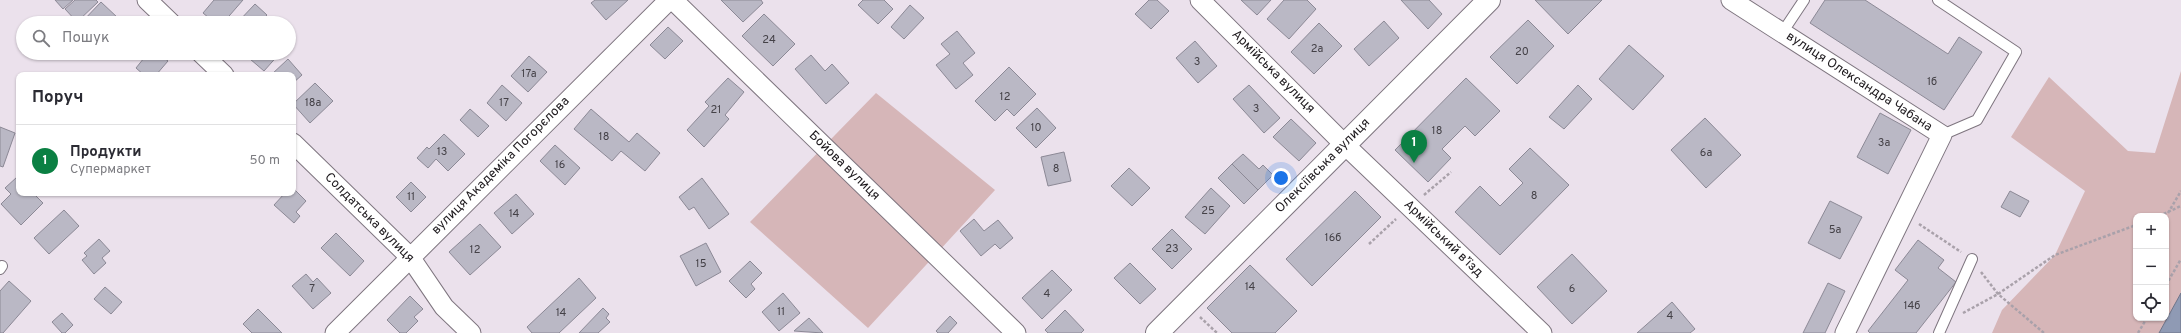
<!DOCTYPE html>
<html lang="uk">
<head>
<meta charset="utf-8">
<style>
  body { margin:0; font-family:Overpass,sans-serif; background:#f2f2f3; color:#2b2b33 }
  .controls { position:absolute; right:12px; bottom:12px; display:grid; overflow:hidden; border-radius:8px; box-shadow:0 1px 3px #0004 }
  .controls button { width:36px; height:36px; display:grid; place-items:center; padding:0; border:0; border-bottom:1px solid #e1e1e2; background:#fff; color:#2b2b33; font:20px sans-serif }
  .you { position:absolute; left:1281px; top:178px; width:14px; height:14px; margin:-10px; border:3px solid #fff; border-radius:50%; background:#1a73e8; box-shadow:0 0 0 6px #1a73e833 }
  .badge { display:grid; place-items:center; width:26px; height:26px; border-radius:50%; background:#0b8043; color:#fff; font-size:13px; font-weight:700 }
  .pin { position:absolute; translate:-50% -33px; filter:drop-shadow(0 1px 2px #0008) }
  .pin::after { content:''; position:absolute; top:21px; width:14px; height:12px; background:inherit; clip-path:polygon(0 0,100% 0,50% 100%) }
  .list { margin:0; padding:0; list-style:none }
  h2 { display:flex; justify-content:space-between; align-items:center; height:52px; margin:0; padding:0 16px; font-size:17px }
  h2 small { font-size:13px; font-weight:400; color:#7c7c81 }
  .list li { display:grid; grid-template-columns:26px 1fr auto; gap:12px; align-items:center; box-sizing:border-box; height:72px; padding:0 16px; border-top:1px solid #e1e1e2 }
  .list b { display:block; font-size:15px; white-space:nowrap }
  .list p { margin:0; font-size:13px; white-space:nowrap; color:#7c7c81 }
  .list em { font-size:13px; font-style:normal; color:#7c7c81 }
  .icon { flex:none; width:22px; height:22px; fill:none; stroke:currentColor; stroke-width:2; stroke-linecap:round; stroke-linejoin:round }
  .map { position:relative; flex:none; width:2181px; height:333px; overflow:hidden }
  .search { position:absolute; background:#fff; box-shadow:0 1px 3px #0004; left:16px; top:16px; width:280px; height:44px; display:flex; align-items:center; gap:10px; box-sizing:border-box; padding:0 14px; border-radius:22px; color:#7c7c81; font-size:15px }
  .panel { position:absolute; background:#fff; box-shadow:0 1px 3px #0004; left:16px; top:72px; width:280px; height:124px; border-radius:8px }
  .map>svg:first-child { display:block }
  .green { fill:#d6b6b8; fill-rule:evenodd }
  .water { fill:#8f9ab4; stroke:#6d7387 }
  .building { fill:#bab8c5; stroke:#8c8996 }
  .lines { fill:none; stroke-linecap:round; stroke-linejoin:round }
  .lane-casing { stroke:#7e757f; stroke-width:12 }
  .street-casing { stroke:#7e757f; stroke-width:21 }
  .secondary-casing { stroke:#7e757f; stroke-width:24 }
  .path { stroke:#a9a1aa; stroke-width:2.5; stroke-dasharray:3 2; stroke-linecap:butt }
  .lane { stroke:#fff; stroke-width:10 }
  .street { stroke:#fff; stroke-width:19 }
  .secondary { stroke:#fff; stroke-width:22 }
  .labels { text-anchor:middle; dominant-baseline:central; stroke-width:3.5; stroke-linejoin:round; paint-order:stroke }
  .number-label { font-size:11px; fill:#444147 }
  .street-label { font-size:13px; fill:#1d191d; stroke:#fff }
</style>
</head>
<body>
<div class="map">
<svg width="2181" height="333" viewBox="0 0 2181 333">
  <rect width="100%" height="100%" fill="#ebe1ec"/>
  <path class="green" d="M 2181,71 L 2181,293 L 2159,333 L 1992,333 L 2002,310 L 2055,255 L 2085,191 L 2011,137 L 2049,77 L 2128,151 L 2155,153 ZM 2136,216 L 2166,216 L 2166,318 L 2136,318 Z
    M 876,93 L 995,190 L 868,328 L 750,222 Z"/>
  <path class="water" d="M 2181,293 L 2181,333 L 2159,333 Z"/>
  <path class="building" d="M 55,0 L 73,0 L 63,9 Z
    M 75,0 L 96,0 L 98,2 L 77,22 L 65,9 Z
    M 214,0 L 243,0 L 223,23 L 215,23 L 203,13 Z
    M 595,0 L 628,0 L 606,20 L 591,3 Z
    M 721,0 L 761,0 L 763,3 L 743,22 Z
    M 863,0 L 884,0 L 893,9 L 878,24 L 858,5 Z
    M 1149,0 L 1157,0 L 1169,11 L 1151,29 L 1135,14 Z
    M 1241,0 L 1271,0 L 1257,15 Z
    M 1284,0 L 1307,0 L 1316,9 L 1289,39 L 1267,19 Z
    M 1401,0 L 1429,0 L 1442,14 L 1428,29 Z
    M 1535,0 L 1602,0 L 1568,34 Z
    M 1825,0 L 1865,0 L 1948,54 L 1959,37 L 1982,52 L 1944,110 L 1810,23 Z
    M 101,2 L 118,18 L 113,23 L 81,23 Z
    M 255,4 L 267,15 L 259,23 L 237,23 Z
    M 910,5 L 924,18 L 904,39 L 891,27 Z
    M 764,14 L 795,44 L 773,66 L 742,36 Z
    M 1528,20 L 1554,46 L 1517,84 L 1490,57 Z
    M 1384,21 L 1399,38 L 1369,66 L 1354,49 Z
    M 1319,23 L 1342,46 L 1314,74 L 1291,52 Z
    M 668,27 L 683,41 L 665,59 L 650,45 Z
    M 957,31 L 975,53 L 963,63 L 973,75 L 956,89 L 936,65 L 950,54 L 941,44 Z
    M 1195,41 L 1217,66 L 1198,83 L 1176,58 Z
    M 1629,45 L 1664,76 L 1633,110 L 1599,79 Z
    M 110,53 L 123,53 L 117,60 Z
    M 148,53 L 158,53 L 168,61 L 156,75 L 144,75 L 136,68 Z
    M 255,53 L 280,53 L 264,71 L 250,59 Z
    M 811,55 L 825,71 L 832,64 L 849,83 L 826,104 L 795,69 Z
    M 529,56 L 547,72 L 528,92 L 511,76 Z
    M 288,59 L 302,75 L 293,83 L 293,75 L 271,75 Z
    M 1009,67 L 1036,94 L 1014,116 L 1007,109 L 995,121 L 975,101 Z
    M 728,78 L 744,92 L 725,115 L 729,119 L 704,147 L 687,130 L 709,106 L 705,102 Z
    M 1466,78 L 1500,111 L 1475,136 L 1465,126 L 1442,149 L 1451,158 L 1428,182 L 1395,150 Z
    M 315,83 L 333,101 L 310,123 L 293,104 Z
    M 502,85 L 522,103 L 506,121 L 487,103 Z
    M 1249,85 L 1280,118 L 1264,133 L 1233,99 Z
    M 1578,85 L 1592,99 L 1564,129 L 1549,117 Z
    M 1037,108 L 1056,128 L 1036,148 L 1016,128 Z
    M 470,109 L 489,126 L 478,137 L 460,120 Z
    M 591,109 L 629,142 L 637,133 L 660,153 L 645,171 L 621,151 L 612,161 L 574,129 Z
    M 1880,113 L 1911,130 L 1888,174 L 1857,157 Z
    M 1705,118 L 1741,155 L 1706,188 L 1671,150 Z
    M 1291,119 L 1316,143 L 1299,161 L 1273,137 Z
    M 0,127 L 15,133 L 3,167 L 0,166 Z
    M 444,134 L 465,154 L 448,171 L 436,159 L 428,168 L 417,158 L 427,147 L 429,149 Z
    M 555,145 L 580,168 L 565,185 L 540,161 Z
    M 1530,148 L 1569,185 L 1500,255 L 1455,212 L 1480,186 L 1500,206 L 1523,183 L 1509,169 Z
    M 1064,152 L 1071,181 L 1048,186 L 1041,157 Z
    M 1243,154 L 1259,169 L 1263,165 L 1273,175 L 1258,190 L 1232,164 Z
    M 1232,164 L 1258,190 L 1244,204 L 1218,178 Z
    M 1129,168 L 1150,188 L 1132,206 L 1111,186 Z
    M 17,177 L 19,179 L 19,193 L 33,193 L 43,203 L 21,225 L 1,204 L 11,194 L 5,188 Z
    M 702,178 L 729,214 L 709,229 L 694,207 L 689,210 L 679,197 Z
    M 411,182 L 426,197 L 411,212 L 396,197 Z
    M 293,188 L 306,201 L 296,212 L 300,216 L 294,223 L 274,205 L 285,193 L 293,193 Z
    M 1211,188 L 1230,206 L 1205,234 L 1185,217 Z
    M 1355,191 L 1381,217 L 1312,286 L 1286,259 Z
    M 2010,191 L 2029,201 L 2020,217 L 2001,207 Z
    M 516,194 L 534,214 L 512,234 L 494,213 Z
    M 1830,201 L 1862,217 L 1840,259 L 1808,243 Z
    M 64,210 L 79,226 L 49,254 L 34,238 Z
    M 974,219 L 984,231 L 998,220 L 1013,238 L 1000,249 L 995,244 L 981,256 L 960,231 Z
    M 480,224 L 501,247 L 470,275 L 449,252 Z
    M 1172,229 L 1192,249 L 1172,269 L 1152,249 Z
    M 336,233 L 364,261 L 350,276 L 321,248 Z
    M 99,239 L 110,251 L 102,258 L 106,263 L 94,274 L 82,260 L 87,256 L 84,253 Z
    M 1918,240 L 1944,260 L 1938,268 L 1956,282 L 1916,333 L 1870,333 L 1868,331 L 1908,280 L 1895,270 Z
    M 706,243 L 721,272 L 696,286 L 680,256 Z
    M 1572,254 L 1607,291 L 1572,324 L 1537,287 Z
    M 750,261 L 762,273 L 751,284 L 755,289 L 746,298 L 729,281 Z
    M 1130,263 L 1156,289 L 1140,304 L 1114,278 Z
    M 1250,265 L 1297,311 L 1275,333 L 1232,333 L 1207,308 Z
    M 1052,270 L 1072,290 L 1042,319 L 1022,298 Z
    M 306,274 L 313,282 L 317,278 L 331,293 L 313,309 L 292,286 Z
    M 579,278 L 596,298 L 559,333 L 532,333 L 527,327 Z
    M 9,281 L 31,301 L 3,333 L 0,333 L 0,291 Z
    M 1828,283 L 1845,291 L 1825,333 L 1803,333 Z
    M 105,287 L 122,302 L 111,314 L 94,299 Z
    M 783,293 L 800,313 L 779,331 L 762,312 Z
    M 410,296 L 423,309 L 414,317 L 418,321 L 406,333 L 400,333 L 387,320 Z
    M 1672,302 L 1695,329 L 1690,333 L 1637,333 Z
    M 603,308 L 609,314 L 606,318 L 610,322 L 598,333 L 579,333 Z
    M 258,309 L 282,333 L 252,333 L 243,324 Z
    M 1065,310 L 1084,330 L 1081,333 L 1048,333 L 1045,330 Z
    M 62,313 L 73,325 L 65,333 L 62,333 L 52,322 Z
    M 950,316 L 957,323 L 948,333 L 938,333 L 936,331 Z
    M 809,318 L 823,333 L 794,331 Z"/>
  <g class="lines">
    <defs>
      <path id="lane" d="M 1938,0 L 2016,52 L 1977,120 L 1942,135
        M 1782,33 L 1804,0
        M 0,269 L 2,266
        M 1939,333 L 1972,259"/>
      <path id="street" d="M 147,0 L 171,23
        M 673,0 L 1016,333
        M 1200,0 L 1345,145 L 1542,333
        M 1731,0 L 1942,135 L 1845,333
        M 201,53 L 224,75
        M 293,143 L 410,257 L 444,307 L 471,333
        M 335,333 L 669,0"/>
      <path id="secondary" d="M 1157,333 L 1489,0"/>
    </defs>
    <use href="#lane" class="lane-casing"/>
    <use href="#street" class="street-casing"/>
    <use href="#secondary" class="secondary-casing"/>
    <path class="path" d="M 1424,195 L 1451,172
      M 2168,213 L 2181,191
      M 2159,216 L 2181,206
      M 1919,224 L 1961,252
      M 1369,244 L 1396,219
      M 1981,272 L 1998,294 L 2044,333
      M 2166,285 L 2181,259
      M 1963,313 L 1998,294 L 2055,255 L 2136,225
      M 1200,317 L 1217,333
      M 2138,333 L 2147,318"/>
    <use href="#lane" class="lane"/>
    <use href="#street" class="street"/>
    <use href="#secondary" class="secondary"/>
  </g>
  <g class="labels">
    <g class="number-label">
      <text x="769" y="40">24</text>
      <text x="1317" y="49">2а</text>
      <text x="1522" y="52">20</text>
      <text x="1197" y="62">3</text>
      <text x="529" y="74">17а</text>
      <text x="1932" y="82">1б</text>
      <text x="1005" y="97">12</text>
      <text x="313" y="103">18а</text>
      <text x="504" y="103">17</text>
      <text x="1256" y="109">3</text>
      <text x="716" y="110">21</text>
      <text x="1036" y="128">10</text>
      <text x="1437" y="131">18</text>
      <text x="604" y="137">18</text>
      <text x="1884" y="143">3а</text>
      <text x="442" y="152">13</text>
      <text x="1706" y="153">6а</text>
      <text x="560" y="165">16</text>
      <text x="1056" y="169">8</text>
      <text x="1534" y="196">8</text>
      <text x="411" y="197">11</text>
      <text x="1208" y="211">25</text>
      <text x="514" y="214">14</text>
      <text x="1835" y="230">5а</text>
      <text x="1333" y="238">16б</text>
      <text x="1172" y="249">23</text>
      <text x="475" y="250">12</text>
      <text x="701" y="264">15</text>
      <text x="1250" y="287">14</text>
      <text x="312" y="289">7</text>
      <text x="1572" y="289">6</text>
      <text x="1047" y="294">4</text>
      <text x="1912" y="306">14б</text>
      <text x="781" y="312">11</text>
      <text x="561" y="313">14</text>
      <text x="1670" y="316">4</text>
    </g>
    <g class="street-label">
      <text transform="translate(1273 72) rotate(45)">Армійська вулиця</text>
      <text transform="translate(1859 82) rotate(33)">вулиця Олександра Чабана</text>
      <text transform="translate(501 166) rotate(-45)">вулиця Академіка Погорєлова</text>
      <text transform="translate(844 166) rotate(44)">Бойова вулиця</text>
      <text transform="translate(1323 166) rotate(-45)">Олексіївська вулиця</text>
      <text transform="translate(369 218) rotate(45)">Солдатська вулиця</text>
      <text transform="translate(1443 239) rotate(44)">Армійський в’їзд</text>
    </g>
  </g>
</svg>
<div class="controls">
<button>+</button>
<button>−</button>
<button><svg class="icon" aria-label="locate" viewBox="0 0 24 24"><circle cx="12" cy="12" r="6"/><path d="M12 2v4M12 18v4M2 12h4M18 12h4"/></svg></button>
</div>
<div class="you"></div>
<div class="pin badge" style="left:1414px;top:163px">1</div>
<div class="search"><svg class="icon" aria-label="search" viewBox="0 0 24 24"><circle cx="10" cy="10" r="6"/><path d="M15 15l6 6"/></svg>Пошук</div>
<section class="panel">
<h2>Поруч<small></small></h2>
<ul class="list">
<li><span class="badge">1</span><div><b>Продукти</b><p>Супермаркет</p></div><em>50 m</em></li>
</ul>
</section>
</div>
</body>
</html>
